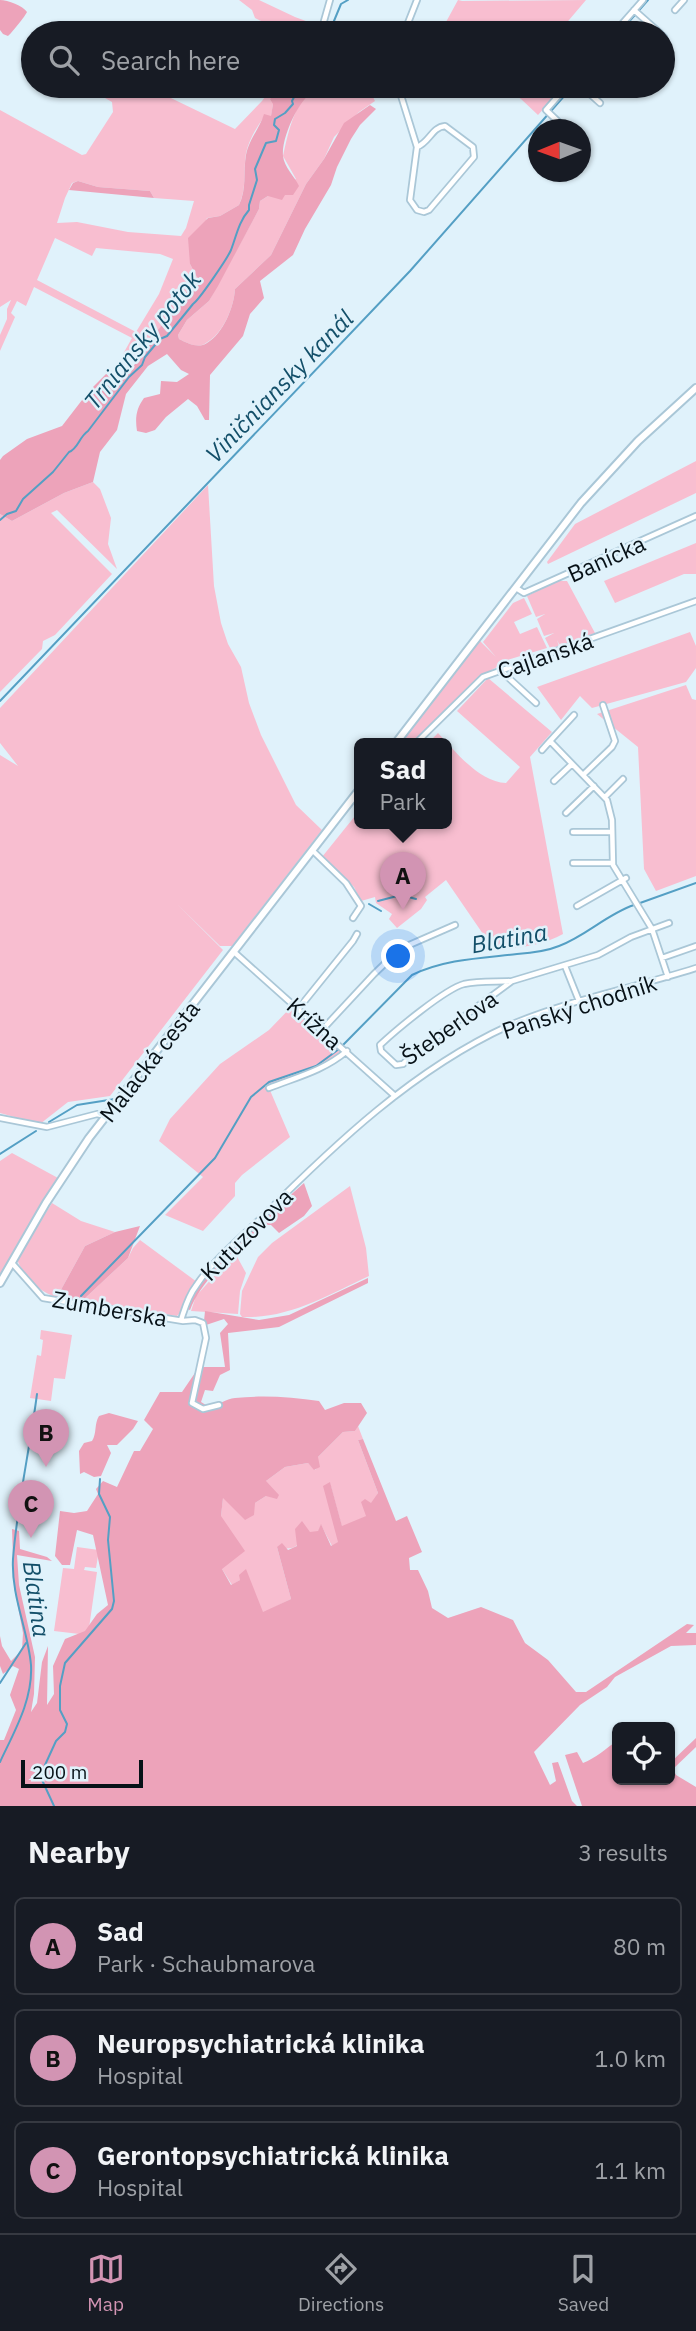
<!DOCTYPE html>
<html lang="en">
<head>
<meta charset="utf-8">
<style>
  body { margin:0; font-family:"IBM Plex Sans",sans-serif; background:#242831; color:#f1f3f6 }
  .controls { position:absolute; right:21px; bottom:21px; display:grid; overflow:hidden; border-radius:10px; box-shadow:0 2px 5px #0004 }
  .controls button { width:63px; height:63px; display:grid; place-items:center; padding:0; border:0; border-bottom:2px solid #363941; background:#171b24; color:#f1f3f6; font:35px sans-serif }
  .compass { position:absolute; left:528px; top:119px; width:63px; height:63px; border-radius:50%; background:#171b24; box-shadow:0 2px 5px #0004; rotate:269deg }
  .scale { position:absolute; left:21px; bottom:18px; width:122px; box-sizing:border-box; padding-left:7px; border:4px solid #071117; border-top:0; font-size:19px; line-height:24px; white-space:nowrap; color:#071117; -webkit-text-stroke:5px #e0f2fb; paint-order:stroke }
  .you { position:absolute; left:399px; top:957px; width:24px; height:24px; margin:-18px; border:5px solid #fff; border-radius:50%; background:#1a73e8; box-shadow:0 0 0 10px #1a73e833 }
  .badge { display:grid; place-items:center; width:46px; height:46px; border-radius:50%; background:#d294b3; color:#111; font-size:23px; font-weight:700 }
  .pin { position:absolute; translate:-50% -58px; filter:drop-shadow(0 2px 4px #0008) }
  .pin::after { content:''; position:absolute; top:37px; width:24px; height:21px; background:inherit; clip-path:polygon(0 0,100% 0,50% 100%) }
  .popup { position:absolute; left:354px; top:738px; width:98px; height:91px; box-sizing:border-box; display:grid; place-content:center; border-radius:10px; background:#171b24; filter:drop-shadow(0 2px 5px #0005); font-size:23px; white-space:nowrap; color:#9ea1a6 }
  .popup b { font-size:26px; color:#f1f3f6 }
  .popup::after { content:''; position:absolute; left:50%; top:100%; margin-left:-14px; border:14px solid transparent; border-top-color:#171b24 }
  .list { margin:0; padding:0; list-style:none }
  h2 { display:flex; justify-content:space-between; align-items:center; height:91px; margin:0; padding:0 28px; font-size:30px }
  h2 small { font-size:23px; font-weight:400; color:#9ea1a6 }
  .list li { display:grid; grid-template-columns:46px 1fr auto; gap:21px; align-items:center; box-sizing:border-box; height:98px; margin:0 14px 14px; padding:0 14px; border:2px solid #363941; border-radius:10px }
  .list b { display:block; font-size:26px; white-space:nowrap }
  .list p { margin:0; font-size:23px; white-space:nowrap; color:#9ea1a6 }
  .list em { font-size:23px; font-style:normal; color:#9ea1a6 }
  .icon { flex:none; width:38px; height:38px; fill:none; stroke:currentColor; stroke-width:2; stroke-linecap:round; stroke-linejoin:round }
  .map { position:relative; flex:none; width:696px; height:1806px; overflow:hidden }
  .search { position:absolute; background:#171b24; box-shadow:0 2px 5px #0004; left:21px; right:21px; top:21px; height:77px; display:flex; align-items:center; gap:18px; box-sizing:border-box; padding:0 24px; border-radius:38px; color:#9ea1a6; font-size:26px }
  .sheet { height:427px; background:#171b24 }
  nav { display:flex; justify-content:space-around; align-items:center; box-sizing:border-box; height:98px; border-top:2px solid #363941; background:#171b24; font-size:19px; color:#9ea1a6 }
  nav a { display:grid; justify-items:center; gap:4px }
  nav .on { color:#d294b3 }
  .map>svg:first-child { display:block }
  .green { fill:#f8bed0; fill-rule:evenodd }
  .forest { fill:#eda3ba }
  .lines { fill:none; stroke-linecap:round; stroke-linejoin:round }
  .stream { stroke:#549fc4; stroke-width:2 }
  .minor-casing { stroke:#aac7d7; stroke-width:8 }
  .secondary-casing { stroke:#aac7d7; stroke-width:10 }
  .minor { stroke:#fff; stroke-width:4.5 }
  .secondary { stroke:#fff; stroke-width:6 }
  .labels { text-anchor:middle; dominant-baseline:central; stroke-width:5; stroke-linejoin:round; paint-order:stroke }
  .street-label { font-size:23px; fill:#071117; stroke:#e0f2fb }
  .water-label { font-size:24px; font-style:italic; fill:#134f69; stroke:#e0f2fb }
</style>
</head>
<body>
<div class="map">
<svg width="696" height="1806" viewBox="0 0 696 1806">
  <rect width="100%" height="100%" fill="#e0f2fb"/>
  <path class="green" d="M 239,0 L 259,0 L 295,17 L 314,24 L 309,33 L 285,33 L 255,18 L 252,10 Z
    M 458,0 L 462,1 L 586,0 L 558,33 L 440,33 Z
    M 84,86 L 96,86 L 116,96 L 119,91 L 125,95 L 130,86 L 146,86 L 235,129 L 262,101 L 273,86 L 295,86 L 273,104 L 271,117 L 264,117 C 256,128 249,140 246,153 C 243,171 247,188 239,205 L 220,216 L 207,218 L 190,264 L 199,281 L 193,288 L 174,298 L 176,307 L 173,313 L 163,324 L 136,363 L 123,354 L 132,338 L 34,287 L 26,306 L 17,301 L 11,313 L 15,317 L 0,351 L 0,335 L 7,319 L 7,309 L 11,300 L 0,307 L 0,110 L 82,155 L 86,154 L 113,112 L 112,102 ZM 78,181 L 98,187 L 150,191 L 154,198 L 194,201 L 186,228 L 181,236 L 128,232 L 77,222 L 57,223 L 65,198 L 72,183 ZM 55,238 L 92,256 L 96,248 L 160,254 L 173,259 L 159,294 L 136,332 L 37,280 Z
    M 502,86 L 564,86 L 538,115 L 521,99 Z
    M 322,87 L 372,95 L 375,101 L 359,112 L 334,137 L 324,159 L 306,184 L 271,255 L 235,289 C 234,307 223,334 206,343 C 198,349 187,343 179,339 L 178,335 L 187,320 L 209,301 L 259,209 L 260,201 L 296,179 L 283,156 C 288,134 296,91 322,87 Z
    M 696,461 L 696,493 L 548,564 L 547,562 L 575,524 Z
    M 93,482 L 100,489 L 111,518 L 108,544 L 117,569 L 57,510 L 51,513 L 112,574 L 55,635 L 43,641 L 42,649 L 0,692 L 0,514 L 12,521 L 64,493 Z
    M 208,485 L 214,586 L 221,623 L 228,644 L 241,667 L 249,703 L 261,735 L 296,805 L 322,830 L 232,946 L 220,946 L 177,904 L 223,950 L 110,1096 L 68,1102 L 40,1124 L 0,1113 L 0,755 L 18,766 L 0,743 L 0,708 Z
    M 696,543 L 696,574 L 684,574 L 615,603 L 604,581 Z
    M 558,581 L 567,581 L 595,633 L 560,646 L 557,640 L 559,646 L 550,648 L 545,638 L 554,633 L 544,636 L 537,619 L 545,614 L 536,617 L 527,596 Z
    M 524,598 L 532,614 L 514,622 L 520,634 L 537,627 L 547,648 L 501,662 L 497,667 L 481,676 L 412,744 L 398,744 L 480,641 L 496,657 L 483,642 L 513,603 Z
    M 690,632 L 696,646 L 696,668 L 686,682 L 592,708 L 580,696 L 561,720 L 537,687 Z
    M 488,678 L 552,732 L 530,757 L 563,934 C 542,946 518,948 494,950 L 446,880 L 425,897 L 427,900 L 421,909 L 397,928 L 389,919 L 392,914 L 376,903 L 375,897 L 361,901 L 354,887 L 322,857 L 359,811 L 359,824 L 447,824 L 447,744 L 427,744 L 438,733 C 455,751 479,782 506,783 L 520,767 L 457,711 Z
    M 686,685 L 692,699 L 696,700 L 696,876 L 656,891 L 644,869 L 638,747 L 597,714 Z
    M 295,1003 L 346,1051 L 336,1060 L 269,1088 L 290,1137 L 242,1175 L 235,1183 L 235,1196 L 203,1231 L 165,1215 L 203,1177 L 159,1141 L 170,1119 L 220,1064 L 269,1030 Z
    M 12,1153 L 58,1178 L 0,1275 L 0,1161 Z
    M 350,1186 L 366,1248 L 369,1276 C 328,1295 289,1319 242,1317 L 240,1314 L 242,1291 L 258,1257 L 272,1243 Z
    M 52,1203 L 81,1221 L 115,1232 L 85,1246 L 57,1297 C 41,1294 22,1275 17,1259 Z
    M 140,1240 L 197,1282 C 189,1292 186,1308 177,1316 L 82,1301 L 128,1258 L 133,1248 Z
    M 235,1253 L 246,1273 L 240,1291 L 238,1314 L 191,1311 L 196,1296 Z
    M 41,1330 L 72,1335 L 65,1379 L 54,1378 L 51,1401 L 30,1398 L 37,1355 L 41,1356 L 43,1340 L 40,1339 Z
    M 358,1426 L 363,1439 L 358,1440 L 378,1493 L 367,1516 L 342,1527 L 330,1483 L 339,1542 L 332,1546 L 321,1525 L 318,1532 L 310,1532 C 298,1545 295,1552 277,1547 L 291,1599 L 263,1613 L 240,1580 L 232,1585 L 222,1569 L 221,1516 L 223,1497 L 255,1503 L 266,1496 L 266,1481 L 285,1467 L 308,1463 L 315,1470 L 319,1466 L 317,1458 L 343,1432 L 355,1431 Z
    M 77,1547 L 99,1550 L 96,1568 L 85,1567 L 84,1570 L 97,1572 L 88,1635 L 54,1631 L 63,1568 L 74,1569 Z"/>
  <path class="forest" d="M 0,0 C 8,0 23,6 27,12 C 26,15 10,35 8,36 L 3,34 L 0,30 Z
    M 295,86 L 322,87 C 302,90 281,137 283,156 C 284,167 295,177 299,186 L 293,195 L 285,195 L 282,200 L 268,196 L 260,201 L 259,209 L 218,286 L 209,301 L 187,320 L 178,335 L 179,339 C 187,343 198,349 207,343 C 223,334 234,307 235,289 L 271,255 L 306,184 L 324,159 L 344,123 L 370,105 L 376,109 L 360,125 L 351,139 L 337,167 L 331,185 L 305,229 L 293,255 L 260,281 L 264,298 L 250,314 L 243,336 L 210,375 L 209,420 L 205,420 L 197,406 L 188,399 L 166,417 L 155,430 L 146,433 L 137,431 C 135,418 136,409 144,398 L 160,394 L 161,381 L 177,382 L 189,374 L 181,370 L 167,354 L 148,366 L 126,394 L 117,430 L 100,452 L 93,482 L 64,493 L 12,521 L 0,514 L 0,460 L 3,456 L 27,439 L 62,426 L 89,391 L 106,374 L 119,381 L 136,363 L 139,353 L 149,340 L 173,313 L 176,307 L 174,299 L 193,288 L 199,281 L 190,264 L 188,238 L 208,218 L 220,216 L 239,205 C 247,189 243,172 246,155 C 249,139 260,128 264,114 L 271,116 L 273,104 L 270,99 L 277,93 L 286,95 Z
    M 78,181 L 98,187 L 150,191 L 154,198 L 69,190 L 73,183 Z
    M 304,1183 L 312,1206 L 304,1216 L 279,1233 L 271,1225 L 264,1225 C 239,1246 201,1280 190,1310 L 187,1309 C 201,1270 271,1213 304,1183 Z
    M 140,1226 L 128,1258 L 82,1301 L 57,1297 L 85,1246 L 115,1232 Z
    M 368,1278 L 368,1283 L 279,1327 L 228,1333 L 230,1370 L 220,1375 L 213,1391 L 205,1390 L 201,1402 L 209,1407 C 218,1405 226,1399 235,1398 C 262,1395 292,1397 319,1401 L 325,1410 L 344,1403 L 361,1403 L 367,1413 L 355,1431 L 343,1432 L 318,1457 L 320,1467 L 314,1470 L 308,1463 L 285,1467 L 266,1481 L 279,1495 L 277,1499 L 266,1496 L 255,1503 L 254,1515 L 245,1520 L 223,1498 L 221,1516 L 245,1551 L 222,1569 L 231,1585 L 240,1580 L 239,1575 L 246,1569 L 263,1612 L 291,1599 L 277,1547 L 282,1543 L 288,1550 L 297,1546 L 295,1529 L 302,1521 L 310,1532 L 318,1531 L 321,1524 L 331,1546 L 338,1542 L 323,1486 L 330,1482 L 342,1526 L 366,1516 L 361,1502 L 365,1499 L 371,1503 L 378,1493 L 358,1440 L 363,1439 L 396,1521 L 407,1516 L 422,1552 L 409,1558 L 410,1570 L 418,1570 L 428,1591 L 432,1608 L 448,1618 L 481,1607 L 513,1620 L 525,1643 L 548,1660 L 576,1692 L 586,1692 L 687,1624 L 694,1625 L 686,1633 L 696,1633 L 696,1645 L 671,1646 L 615,1677 L 607,1687 L 580,1705 L 534,1752 L 550,1785 L 556,1781 L 552,1763 L 558,1762 L 572,1801 L 577,1806 L 0,1806 L 0,1740 L 4,1740 L 16,1710 L 10,1695 L 19,1669 L 13,1666 L 3,1674 L 0,1666 L 0,1636 L 2,1646 L 11,1661 L 22,1650 L 23,1633 L 14,1586 L 12,1529 L 19,1531 L 20,1549 L 47,1557 L 52,1561 L 17,1555 L 19,1585 L 35,1657 L 34,1694 L 31,1712 L 37,1703 L 42,1662 L 48,1646 L 47,1705 L 54,1694 L 53,1666 L 65,1639 L 85,1631 L 97,1614 L 108,1605 L 93,1535 L 77,1530 L 70,1565 L 62,1565 L 55,1556 L 60,1511 L 74,1513 L 87,1511 L 98,1494 L 96,1489 L 103,1481 L 117,1487 L 134,1451 L 140,1451 L 153,1429 L 144,1420 L 160,1392 L 182,1392 L 199,1367 L 225,1367 L 220,1333 L 228,1324 L 224,1319 L 206,1325 L 204,1321 L 205,1311 L 259,1320 L 289,1315 Z
    M 109,1413 L 138,1421 L 133,1429 L 117,1445 L 107,1445 L 111,1453 L 101,1476 L 94,1477 L 84,1472 L 80,1474 L 79,1451 L 84,1443 L 92,1441 C 97,1433 94,1424 99,1416 Z
    M 696,1738 L 696,1747 L 673,1769 L 676,1775 L 696,1787 L 696,1806 L 582,1806 L 565,1755 L 577,1752 L 583,1763 C 596,1758 605,1749 617,1741 L 617,1780 L 670,1780 L 670,1763 Z"/>
  <g class="lines">
    <path class="stream" d="M 329,33 L 341,4 L 348,0
      M 619,33 L 648,0
      M 0,520 L 7,514 L 16,511 L 23,499 L 53,472 L 69,452 C 78,449 79,437 88,431 L 129,377 L 142,365 L 145,357 L 160,339 L 167,336 L 193,304 C 199,300 227,259 231,250 C 236,237 239,221 249,210 L 249,205 L 257,180 L 255,169 L 266,143 L 276,141 L 279,130 L 274,125 L 275,119 L 285,113 L 293,104 L 292,101 L 300,86
      M 0,701 L 410,271 L 573,86
      M 378,901 L 401,895 L 416,899
      M 640,903 L 696,883
      M 369,904 L 381,911
      M 343,1045 L 412,975 C 445,959 482,958 517,954 C 531,953 547,951 559,946 C 586,936 607,914 634,905
      M 126,1099 L 127,1099
      M 49,1122 L 77,1105 L 115,1099
      M 0,1154 L 36,1131
      M 81,1296 L 215,1158 L 251,1097 L 269,1082 L 316,1066 L 339,1049
      M 0,1683 L 26,1643
      M 0,1762 C 14,1732 33,1700 31,1665 C 28,1630 11,1596 13,1559 C 17,1505 30,1448 37,1394
      M 54,1806 L 42,1780 L 45,1765 L 56,1741 L 65,1732 L 67,1724 L 60,1710 L 60,1686 L 65,1663 L 112,1609 L 114,1601 L 108,1540 L 110,1517 L 99,1494 L 100,1479"/>
    <defs>
      <path id="minor" d="M 330,0 L 322,28 L 357,33
        M 634,10 L 660,33
        M 675,10 L 684,0
        M 404,33 L 417,0
        M 614,33 L 643,0
        M 663,36 L 664,37
        M 398,86 L 417,147 L 410,200 L 417,210 L 424,212 L 429,210 L 474,157 L 473,147 L 445,126 C 432,127 429,143 417,147
        M 567,86 L 546,110 L 567,130
        M 581,86 L 600,103
        M 516,588 L 524,593 L 696,516
        M 500,670 L 536,703
        M 574,715 L 550,741 L 607,800 L 612,820 L 613,865 L 652,929 L 668,977
        M 415,744 L 483,677 L 696,601
        M 542,750 L 550,741
        M 583,775 L 612,747 L 615,741 L 603,705
        M 554,781 L 572,764
        M 605,797 L 623,779
        M 566,813 L 594,786
        M 573,832 L 612,832
        M 312,850 L 346,883 L 361,906 L 353,918
        M 573,863 L 612,863
        M 577,906 L 626,878
        M 234,952 L 395,1096
        M 662,958 L 696,946
        M 565,966 L 579,1001
        M 512,981 C 497,982 479,981 464,984 C 445,989 396,1030 380,1045 L 381,1051 L 396,1065 L 403,1064 L 417,1051 L 512,981 L 598,955 L 631,937 L 669,923
        M 299,1008 L 353,941 L 357,934
        M 322,1030 L 374,974 L 400,949 L 455,925
        M 269,1088 C 297,1077 323,1071 347,1051
        M 0,1118 L 47,1127 L 97,1114 L 106,1116
        M 12,1263 L 43,1298 L 183,1321 L 195,1320 L 203,1323 L 206,1338 L 192,1403 L 203,1409 L 219,1405
        M 181,1320 C 185,1308 188,1296 196,1286 C 212,1261 241,1238 262,1217 C 335,1144 414,1069 508,1026 C 568,1000 634,988 696,968"/>
      <path id="secondary" d="M 395,744 L 581,503 L 638,441 L 696,388
        M 0,1283 L 46,1203 L 89,1138 L 359,790"/>
    </defs>
    <use href="#minor" class="minor-casing"/>
    <use href="#secondary" class="secondary-casing"/>
    <use href="#minor" class="minor"/>
    <use href="#secondary" class="secondary"/>
  </g>
  <g class="labels">
    <g class="street-label">
      <text transform="translate(606 558) rotate(-24)">Banícka</text>
      <text transform="translate(545 655) rotate(-19)">Cajlanská</text>
      <text transform="translate(579 1006) rotate(-18)">Panský chodník</text>
      <text transform="translate(315 1023) rotate(42)">Krížna</text>
      <text transform="translate(449 1027) rotate(-35)">Šteberlova</text>
      <text transform="translate(149 1061) rotate(-52)">Malacká cesta</text>
      <text transform="translate(246 1234) rotate(-45)">Kutuzovova</text>
      <text transform="translate(110 1308) rotate(10)">Zumberska</text>
    </g>
    <g class="water-label">
      <text transform="translate(142 340) rotate(-51)">Trniansky potok</text>
      <text transform="translate(279 386) rotate(-46)">Viničniansky kanál</text>
      <text transform="translate(509 938) rotate(-10)">Blatina</text>
      <text transform="translate(37 1599) rotate(82)">Blatina</text>
    </g>
  </g>
</svg>
<div class="controls">
<button><svg class="icon" aria-label="locate" viewBox="0 0 24 24"><circle cx="12" cy="12" r="6"/><path d="M12 2v4M12 18v4M2 12h4M18 12h4"/></svg></button>
</div>
<svg class="compass" viewBox="-18 -18 36 36"><path d="M0-13l5 13h-10z" fill="#e53935"/><path d="M0 13l5-13h-10z" fill="#9ea1a6"/></svg>
<div class="scale">200 m</div>
<div class="you"></div>
<div class="pin badge" style="left:403px;top:910px">A</div>
<div class="popup"><b>Sad</b>Park</div>
<div class="pin badge" style="left:46px;top:1467px">B</div>
<div class="pin badge" style="left:31px;top:1538px">C</div>
<div class="search"><svg class="icon" aria-label="search" viewBox="0 0 24 24"><circle cx="10" cy="10" r="6"/><path d="M15 15l6 6"/></svg>Search here</div>
</div>
<section class="sheet">
<h2>Nearby<small>3 results</small></h2>
<ul class="list">
<li><span class="badge">A</span><div><b>Sad</b><p>Park · Schaubmarova</p></div><em>80 m</em></li>
<li><span class="badge">B</span><div><b>Neuropsychiatrická klinika</b><p>Hospital</p></div><em>1.0 km</em></li>
<li><span class="badge">C</span><div><b>Gerontopsychiatrická klinika</b><p>Hospital</p></div><em>1.1 km</em></li>
</ul>
</section>
<nav>
<a class="on"><svg class="icon" aria-label="map" viewBox="0 0 24 24"><path d="M3 6l6-2 6 2 6-2v14l-6 2-6-2-6 2zM9 4v14M15 6v14"/></svg>Map</a>
<a><svg class="icon" aria-label="directions" viewBox="0 0 24 24"><path d="M12 3l9 9-9 9-9-9zM9 14v-3h6M13 9l2 2-2 2"/></svg>Directions</a>
<a><svg class="icon" aria-label="saved" viewBox="0 0 24 24"><path d="M7 4h10v16l-5-4-5 4z"/></svg>Saved</a>
</nav>
</body>
</html>
